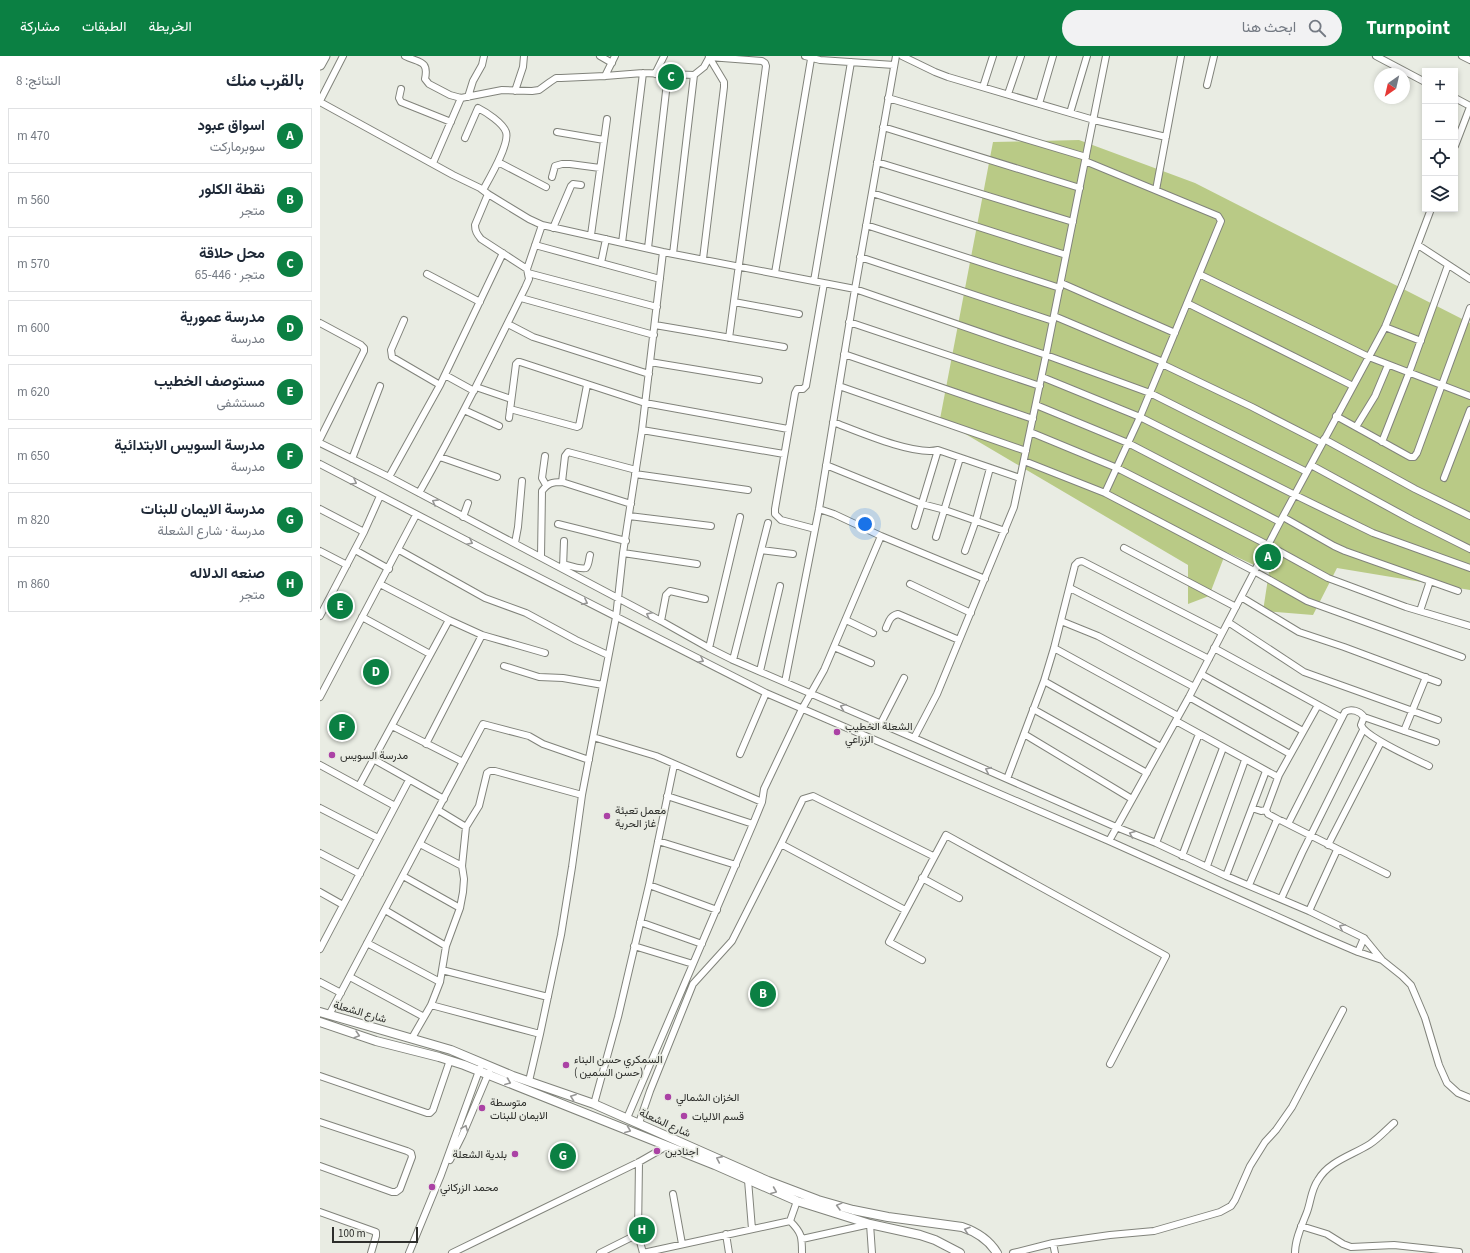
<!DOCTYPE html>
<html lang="ar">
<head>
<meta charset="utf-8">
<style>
  body { margin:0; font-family:"Source Sans 3",Vazirmatn,sans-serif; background:#f2f2f3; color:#1f2937; direction:rtl }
  .controls { position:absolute; right:12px; top:12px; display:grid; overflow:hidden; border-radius:0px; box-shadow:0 2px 6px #0003 }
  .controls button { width:36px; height:36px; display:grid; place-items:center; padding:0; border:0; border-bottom:1px solid #e0e1e3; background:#fff; color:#1f2937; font:20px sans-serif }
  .compass { position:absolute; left:1054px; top:12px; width:36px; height:36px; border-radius:50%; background:#fff; box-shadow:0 2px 6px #0003; rotate:214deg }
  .scale { position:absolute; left:12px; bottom:10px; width:86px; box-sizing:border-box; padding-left:4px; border:2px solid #2d2e2b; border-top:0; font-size:11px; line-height:14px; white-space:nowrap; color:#2d2e2b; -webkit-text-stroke:3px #e9ece3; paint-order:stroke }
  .you { position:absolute; left:545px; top:468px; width:14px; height:14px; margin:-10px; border:3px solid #fff; border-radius:50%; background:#1a73e8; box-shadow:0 0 0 6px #1a73e833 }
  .badge { display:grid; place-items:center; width:26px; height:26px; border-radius:50%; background:#0b8043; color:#fff; font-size:13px; font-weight:700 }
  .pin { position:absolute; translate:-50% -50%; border:2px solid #fff; box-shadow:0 1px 4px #0006 }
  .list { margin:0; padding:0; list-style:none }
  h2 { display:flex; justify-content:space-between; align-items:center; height:52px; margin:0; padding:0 16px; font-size:17px }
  h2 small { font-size:13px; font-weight:400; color:#747a83 }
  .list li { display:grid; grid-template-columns:26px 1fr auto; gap:12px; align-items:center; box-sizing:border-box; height:56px; margin:0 8px 8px; padding:0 8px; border:1px solid #e0e1e3; border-radius:0px }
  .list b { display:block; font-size:15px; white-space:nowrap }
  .list p { margin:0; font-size:13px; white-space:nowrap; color:#747a83 }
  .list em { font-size:13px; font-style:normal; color:#747a83 }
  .icon { flex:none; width:22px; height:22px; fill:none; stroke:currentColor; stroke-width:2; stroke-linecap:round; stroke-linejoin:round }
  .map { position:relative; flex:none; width:1150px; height:1197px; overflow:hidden; direction:ltr }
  header { display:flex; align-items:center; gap:24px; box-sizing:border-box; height:56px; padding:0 20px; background:#0b8043; color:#fff }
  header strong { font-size:19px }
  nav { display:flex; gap:22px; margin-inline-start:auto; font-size:14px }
  .search { width:280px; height:36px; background:#f2f2f3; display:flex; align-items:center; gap:10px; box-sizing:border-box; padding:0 14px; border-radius:22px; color:#747a83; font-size:15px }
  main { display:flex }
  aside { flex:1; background:#fff }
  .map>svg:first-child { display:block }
  .green { fill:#b9ca86 }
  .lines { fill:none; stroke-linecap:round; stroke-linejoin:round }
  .minor-casing { stroke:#81837b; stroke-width:8 }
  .major-casing { stroke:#81837b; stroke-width:10 }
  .highway-casing { stroke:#81837b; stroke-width:11 }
  .minor { stroke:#fff; stroke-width:6 }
  .major { stroke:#fff; stroke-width:8 }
  .highway { stroke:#fff; stroke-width:9 }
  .oneway { stroke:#969695 }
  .poi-dot { fill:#ab42a5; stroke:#e9ece3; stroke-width:1.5 }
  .labels { text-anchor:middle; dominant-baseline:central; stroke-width:3.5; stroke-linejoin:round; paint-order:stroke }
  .poi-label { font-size:11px; fill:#2d2e2b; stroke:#e9ece3; text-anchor:start }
  .street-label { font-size:11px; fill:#2d2e2b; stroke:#e9ece3 }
</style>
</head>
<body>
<header>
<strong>Turnpoint</strong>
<div class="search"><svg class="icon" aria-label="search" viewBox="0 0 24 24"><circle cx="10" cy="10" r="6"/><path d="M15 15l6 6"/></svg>ابحث هنا</div>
<nav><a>الخريطة</a><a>الطبقات</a><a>مشاركة</a></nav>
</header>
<main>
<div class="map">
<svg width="1150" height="1197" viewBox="0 0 1150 1197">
  <rect width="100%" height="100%" fill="#e9ece3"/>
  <path class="green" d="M 759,84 L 875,127 L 1150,267 L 1150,534 L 1017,512 L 993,559 L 943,555 L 949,516 L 906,496 L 889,540 L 868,548 L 868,509 L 620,363 L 673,86 Z"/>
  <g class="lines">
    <defs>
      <path id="minor" d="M 85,0 C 99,7 109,4 105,23 L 109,28 L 130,39 L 141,42 L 182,34 L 212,35 L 219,34 L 230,26 L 236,22 L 241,22 L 285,20 L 323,17 L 374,19 L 384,11 L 390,0
        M 280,0 L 292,7
        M 485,0 L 500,4 L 574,9
        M 582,0 L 615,16 L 628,21 L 774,64 L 846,81
        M 1056,0 L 1105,26
        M 1142,0 L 1150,4
        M 389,1 L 442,5 L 445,7 L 446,10 L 409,282
        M 335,18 L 344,0
        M 285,20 L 295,0
        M 887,29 L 894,0
        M 663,31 L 673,0
        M 81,33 L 79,42 L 81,46 L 131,66
        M 195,35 L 203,11 L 204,0
        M 688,38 L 701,0
        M 148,41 L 153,25 L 162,9 L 164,0
        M 568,42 L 766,101
        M 1135,42 L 1150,50
        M 0,45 L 23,0
        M 0,46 L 133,119 L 160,132 L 168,138 L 209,163 L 222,169 L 343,196 L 535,233 L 726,299 L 830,337 L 987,416
        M 719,48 L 733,0
        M 750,57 L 767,0
        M 563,71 L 760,132
        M 237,76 L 284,84
        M 145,82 L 158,52 C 166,56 183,67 186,76 C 190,88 169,123 163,134
        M 1135,90 L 1150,51
        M 765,105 L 898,160 L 901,165 L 820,361 L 785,437
        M 178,106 L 226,131
        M 557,106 L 753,166
        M 113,107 L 141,42
        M 232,121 L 235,110 L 242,108 L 250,108 L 280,112
        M 836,134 L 861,0
        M 552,137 L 746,199
        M 546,169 L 740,232
        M 233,172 L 251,130 L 253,128 L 261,129
        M 271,179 L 287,63
        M 302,187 L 323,17
        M 215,189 L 340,223
        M 1098,189 L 1150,223
        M 328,192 L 348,18
        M 353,198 L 374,19
        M 540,201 L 733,265
        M 383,203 L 404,31 L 404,26 L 389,1
        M 281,207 L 286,183
        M 207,213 L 222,169
        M 208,217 L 337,251
        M 455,217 L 491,3
        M 107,218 L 160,246
        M 879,218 L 1049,301 L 1150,340
        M 494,225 L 531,6
        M 741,227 L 855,277
        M 201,242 L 334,279
        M 414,246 L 479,258
        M 867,247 L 1033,330
        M 734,260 L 843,306
        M 84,264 L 71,294 L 72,301 L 120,329
        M 529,266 L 720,330
        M 0,267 L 41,289 L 44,292 L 44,295 L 0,383
        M 188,268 L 213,281 L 329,318
        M 335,269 L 464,291
        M 1065,271 L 1101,285
        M 524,298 L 713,363
        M 330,306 L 439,324
        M 842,308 L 932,351 L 1002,387
        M 125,319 L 154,335
        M 722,321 L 820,361 L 975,439 L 1053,477 L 1150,512
        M 519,330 L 706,395
        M 156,331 L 191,343
        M 716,349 L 808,387 L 960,466
        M 190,353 L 257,371 L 259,370 L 267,329
        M 144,354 L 179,370
        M 1016,360 L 1090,401 L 1094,401 L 1097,397 L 1150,252
        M 189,362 L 196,308 L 198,306 L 200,306 L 325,347 L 468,373
        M 513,366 C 537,375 594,400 618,394 L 700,422
        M 1036,371 L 1055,340 L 1068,309
        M 322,374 L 464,398
        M 710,376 L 797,412 L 948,489 L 1008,522 L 1086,551 L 1150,570
        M 1004,383 L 1095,433 L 1150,460
        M 1062,386 L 1089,317 L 1128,209
        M 0,387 L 69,421 L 341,565 L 389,592 L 413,604 L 594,682 L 796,771 L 836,787 L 906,820 L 989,855 L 1044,882 L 1062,904 L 1082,920 L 1091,929 L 1105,962 L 1119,1009 L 1127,1027 L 1138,1037 L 1150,1042
        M 225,400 L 222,422 L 226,429
        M 120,401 L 177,421
        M 32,403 L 60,330
        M 704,405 L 785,437 L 934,515 L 987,545 L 1142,601
        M 0,408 L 163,493 L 446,637 L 789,785 L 996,878 L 1038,896 L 1062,904
        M 506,409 L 602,448 L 625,454 L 685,475
        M 991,409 L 1092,464 L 1150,493
        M 315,418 L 428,434
        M 69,421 L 120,329 L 183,197
        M 1124,422 L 1150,354
        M 242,426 L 245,400 L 248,396 L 316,414
        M 99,437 C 137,370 171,301 205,232 L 209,223 L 207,213 L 161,183 C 157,178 155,175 155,169 L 168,138
        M 0,453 L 44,476
        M 309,460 L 391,470
        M 143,461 L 148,447
        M 963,461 L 1014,490 L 1025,495 L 1138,535
        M 238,468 L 306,485
        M 595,470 L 618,394
        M 495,473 L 461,464 L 455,458 L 455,453 L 475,337 L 477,333 L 483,333 L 486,330 L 504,227
        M 561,480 L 665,523
        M 616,481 L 640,402
        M 195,487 L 198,471 L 202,425
        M 804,492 L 916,551
        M 35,494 L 69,513
        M 79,494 L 165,542 L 206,557 L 256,584 L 288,599
        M 441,494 L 473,498
        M 0,495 L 27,509
        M 645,495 L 656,464 L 670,412
        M 303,497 L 377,508
        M 221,501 L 222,435 C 228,427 232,426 242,426 L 311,448
        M 243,508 C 247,509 262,514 266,512 C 269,509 269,502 270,499
        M 243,512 L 244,485
        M 60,528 L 129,564 L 162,579 L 225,597
        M 590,528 L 651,557
        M 750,532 L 889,603
        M 921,541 L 979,576 L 1024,591 L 1118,626
        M 1100,555 L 1110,525
        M 0,560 L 44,476 L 60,440
        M 42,561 L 110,598
        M 526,564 L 553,577
        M 341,565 L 346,539 L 350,535 L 385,543
        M 741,565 L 778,580 L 874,631
        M 908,566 L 984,616 L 1118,664
        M 566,572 C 569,565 570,560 578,558 L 639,584
        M 514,591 L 551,607
        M 389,592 L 420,461
        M 734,592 L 858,660
        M 894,592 L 1022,662
        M 413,604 L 448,467
        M 184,610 L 219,621 L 243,622 L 283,629
        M 440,615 L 460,530
        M 881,618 L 983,675
        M 724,625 L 841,691
        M 465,626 L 499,453 L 535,233 L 576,0
        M 0,641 L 96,459
        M 869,641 L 970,698
        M 713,653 L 827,717
        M 1044,661 L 1116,686
        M 856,665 L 956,720 L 959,719 L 998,649
        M 561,667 L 584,622
        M 72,670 L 143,706
        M 1084,675 L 1106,621
        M 704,678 L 812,743
        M 273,681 L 336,700 L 442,746
        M 594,682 L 617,638 L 694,451 L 726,299 L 786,0
        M 106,688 L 162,579
        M 420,698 L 446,637
        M 53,703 L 124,743
        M 0,709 L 75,750
        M 687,723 L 724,625 L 734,592 L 755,509 L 758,506 L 762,505 L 902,577
        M 39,730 L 129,564
        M 347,740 L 433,768
        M 0,752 L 58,782
        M 932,752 L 941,755 L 946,754
        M 118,754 L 146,771
        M 959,764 L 948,758 L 946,754 L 959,719
        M 968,768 L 1025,656 C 1031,652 1040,655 1044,661 L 1041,669 C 1045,681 1095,703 1109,710
        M 338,785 L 416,809
        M 789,785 L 869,641 L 960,466 L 1065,271 L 1085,222 L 1111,153
        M 836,787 L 879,678
        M 100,788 L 142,810
        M 461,788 L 585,854
        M 1008,789 L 1061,686
        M 0,797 L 40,818
        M 862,800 L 903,692
        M 887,810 L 925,704
        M 83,820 L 140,852
        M 906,820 L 946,715
        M 602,822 L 639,842
        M 329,829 L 397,854
        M 929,829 L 956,766 L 959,764 L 962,765 L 1067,818
        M 0,836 L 23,849
        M 961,843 L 982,797 L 1043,674
        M 65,854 L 126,890
        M 989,855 L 1017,794
        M 320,866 L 382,888
        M 47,887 L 120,926
        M 314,890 L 373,908
        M 0,893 L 89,724
        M 1038,896 L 1044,882
        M 602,904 L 569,886 L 626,779 L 846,900 L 790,1008
        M 122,914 L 228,941
        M 30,921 L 104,961
        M 0,926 L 21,937
        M 111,949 L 220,978
        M 9,959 L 163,668 L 209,680 L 223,688 L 269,704
        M 92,982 L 111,949 L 120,926 L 126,890 L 140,852 L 143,836 L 144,823 L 142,810 L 146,771 L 159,750 L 167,717 L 170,715 L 175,715 L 262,739
        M 0,1020 L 107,1057 L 110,1057 L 113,1054 L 130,1004
        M 209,1025 L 220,978 L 241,879 L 252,811 L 262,739 L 296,561 L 303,497 L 322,374 L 343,196
        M 274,1048 L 298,961 L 329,829 L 354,709
        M 307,1062 L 433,768 L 442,746 L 444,733 L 482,653 L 504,614 L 561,480 L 514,458 L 499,453
        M 0,1066 L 87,1095 L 91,1097 L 92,1101 L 80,1133 L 76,1136 L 72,1136 L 0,1110
        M 319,1067 L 330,1035 L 373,928 L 412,885 L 461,788 L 483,743 L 493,740 L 613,800
        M 130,1104 L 142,1080 L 169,1016
        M 319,1106 L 318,1178 L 323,1197
        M 428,1124 L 432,1173
        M 353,1138 L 362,1188
        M 477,1145 L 470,1165 C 482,1177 482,1181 482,1197
        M 0,1156 L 56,1176 L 56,1180 L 51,1197
        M 981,1170 L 1007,1178 L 1023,1188 L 1031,1191 L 1074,1189 L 1139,1196
        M 406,1178 L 409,1197
        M 482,1183 L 550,1168 L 552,1197
        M 733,1187 L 735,1197
        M 89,1197 L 121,1119 L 160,1012
        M 132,1197 L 319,1106 L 347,1090
        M 280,1197 L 318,1178
        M 323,1197 L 470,1165
        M 693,1197 L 733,1187 L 790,1179 L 834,1175 L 900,1156 L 911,1150 L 915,1144 L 930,1110 L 945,1086 L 956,1074 L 972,1051 L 1023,954
        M 975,1197 C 975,1183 982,1169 987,1156 C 991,1145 991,1134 998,1124 C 1009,1105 1033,1099 1050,1088 C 1059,1082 1066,1074 1074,1067"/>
      <path id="major" d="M 0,956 L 131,994 L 193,1020 L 274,1048 L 448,1125 L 498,1144 L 533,1154 L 568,1161 L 642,1171 C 657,1176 669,1184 677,1197
        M 0,966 L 56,985 L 119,1001 L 144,1009 L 395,1109 L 477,1145 L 550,1168 L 600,1179 L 615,1184 L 640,1197"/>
      <path id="highway" d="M 0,9 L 5,0"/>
    </defs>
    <use href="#minor" class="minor-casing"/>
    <use href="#major" class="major-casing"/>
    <use href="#highway" class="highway-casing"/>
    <use href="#minor" class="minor"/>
    <use href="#major" class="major"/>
    <use href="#highway" class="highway"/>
  </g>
  <defs><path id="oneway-chevron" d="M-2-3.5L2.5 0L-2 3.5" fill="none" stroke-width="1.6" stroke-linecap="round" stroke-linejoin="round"/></defs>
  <g class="oneway">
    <use href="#oneway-chevron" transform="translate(34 426) rotate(28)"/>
    <use href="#oneway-chevron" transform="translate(115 446) rotate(-152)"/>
    <use href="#oneway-chevron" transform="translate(150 486) rotate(27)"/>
    <use href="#oneway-chevron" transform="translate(265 546) rotate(27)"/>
    <use href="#oneway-chevron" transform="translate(329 559) rotate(-153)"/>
    <use href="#oneway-chevron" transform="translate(381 604) rotate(27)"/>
    <use href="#oneway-chevron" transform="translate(523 651) rotate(-158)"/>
    <use href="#oneway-chevron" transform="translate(668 714) rotate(-156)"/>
    <use href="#oneway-chevron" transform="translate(812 778) rotate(-158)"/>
    <use href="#oneway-chevron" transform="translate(1022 871) rotate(-154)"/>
    <use href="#oneway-chevron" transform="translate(37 979) rotate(17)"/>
    <use href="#oneway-chevron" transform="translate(188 1026) rotate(21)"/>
    <use href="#oneway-chevron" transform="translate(253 1041) rotate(-160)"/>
    <use href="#oneway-chevron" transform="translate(145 1072) rotate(-68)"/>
    <use href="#oneway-chevron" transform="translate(308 1074) rotate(22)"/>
    <use href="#oneway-chevron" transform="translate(399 1103) rotate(-156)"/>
    <use href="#oneway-chevron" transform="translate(454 1135) rotate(23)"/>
    <use href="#oneway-chevron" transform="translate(519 1150) rotate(-165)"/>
    <use href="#oneway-chevron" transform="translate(647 1174) rotate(-161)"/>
  </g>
  <g class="poi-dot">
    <circle cx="517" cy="676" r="4"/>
    <circle cx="12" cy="699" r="4"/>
    <circle cx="287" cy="760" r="4"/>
    <circle cx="246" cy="1009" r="4"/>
    <circle cx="348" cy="1041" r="4"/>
    <circle cx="162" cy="1052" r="4"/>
    <circle cx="364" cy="1060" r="4"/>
    <circle cx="337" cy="1095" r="4"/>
    <circle cx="195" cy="1098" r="4"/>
    <circle cx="112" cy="1131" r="4"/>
  </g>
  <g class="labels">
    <g class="poi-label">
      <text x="525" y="670">الشعلة الخطيب<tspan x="525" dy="13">الزراعي</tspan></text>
      <text x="20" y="699">مدرسة السويس</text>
      <text x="295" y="754">معمل تعبئة<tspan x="295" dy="13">غاز الحرية</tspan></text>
      <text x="254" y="1003">السمكري حسن البناء<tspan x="254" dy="13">( حسن السمين)</tspan></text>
      <text x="356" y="1041">الخزان الشمالي</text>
      <text x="170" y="1046">متوسطة<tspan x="170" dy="13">الايمان للبنات</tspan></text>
      <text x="372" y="1060">قسم الاليات</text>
      <text x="345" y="1095">اجنادين</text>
      <text x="187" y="1098" text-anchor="end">بلدية الشعلة</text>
      <text x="120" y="1131">محمد الزركاني</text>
    </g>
    <g class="street-label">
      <text transform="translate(40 956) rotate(16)">شارع الشعلة</text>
      <text transform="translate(345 1067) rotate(24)">شارع الشعلة</text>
    </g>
  </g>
</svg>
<div class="controls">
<button>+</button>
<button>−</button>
<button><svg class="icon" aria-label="locate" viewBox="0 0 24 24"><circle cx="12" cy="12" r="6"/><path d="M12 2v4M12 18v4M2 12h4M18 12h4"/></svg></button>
<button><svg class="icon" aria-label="layers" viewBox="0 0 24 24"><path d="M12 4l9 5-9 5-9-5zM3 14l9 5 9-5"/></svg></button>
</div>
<svg class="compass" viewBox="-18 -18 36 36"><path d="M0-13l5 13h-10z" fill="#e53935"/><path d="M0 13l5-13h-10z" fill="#747a83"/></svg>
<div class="scale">100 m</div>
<div class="you"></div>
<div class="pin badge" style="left:948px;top:501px">A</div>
<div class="pin badge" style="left:443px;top:938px">B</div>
<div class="pin badge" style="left:351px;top:21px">C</div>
<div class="pin badge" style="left:56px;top:616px">D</div>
<div class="pin badge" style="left:20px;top:550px">E</div>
<div class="pin badge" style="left:22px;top:671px">F</div>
<div class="pin badge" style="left:243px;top:1100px">G</div>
<div class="pin badge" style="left:322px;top:1174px">H</div>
</div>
<aside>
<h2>بالقرب منك<small>النتائج: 8</small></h2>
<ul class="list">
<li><span class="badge">A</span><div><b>اسواق عبود</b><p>سوبرماركت</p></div><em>470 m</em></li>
<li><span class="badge">B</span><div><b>نقطة الكلور</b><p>متجر</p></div><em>560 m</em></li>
<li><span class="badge">C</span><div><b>محل حلاقة</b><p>متجر · 446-65</p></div><em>570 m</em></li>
<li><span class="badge">D</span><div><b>مدرسة عمورية</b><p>مدرسة</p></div><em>600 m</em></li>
<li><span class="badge">E</span><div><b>مستوصف الخطيب</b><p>مستشفى</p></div><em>620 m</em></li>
<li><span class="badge">F</span><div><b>مدرسة السويس الابتدائية</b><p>مدرسة</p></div><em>650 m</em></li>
<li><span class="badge">G</span><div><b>مدرسة الايمان للبنات</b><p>مدرسة · شارع الشعلة</p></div><em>820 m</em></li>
<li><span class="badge">H</span><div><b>صنعه الدلاله</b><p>متجر</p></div><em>860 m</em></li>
</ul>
</aside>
</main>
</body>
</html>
